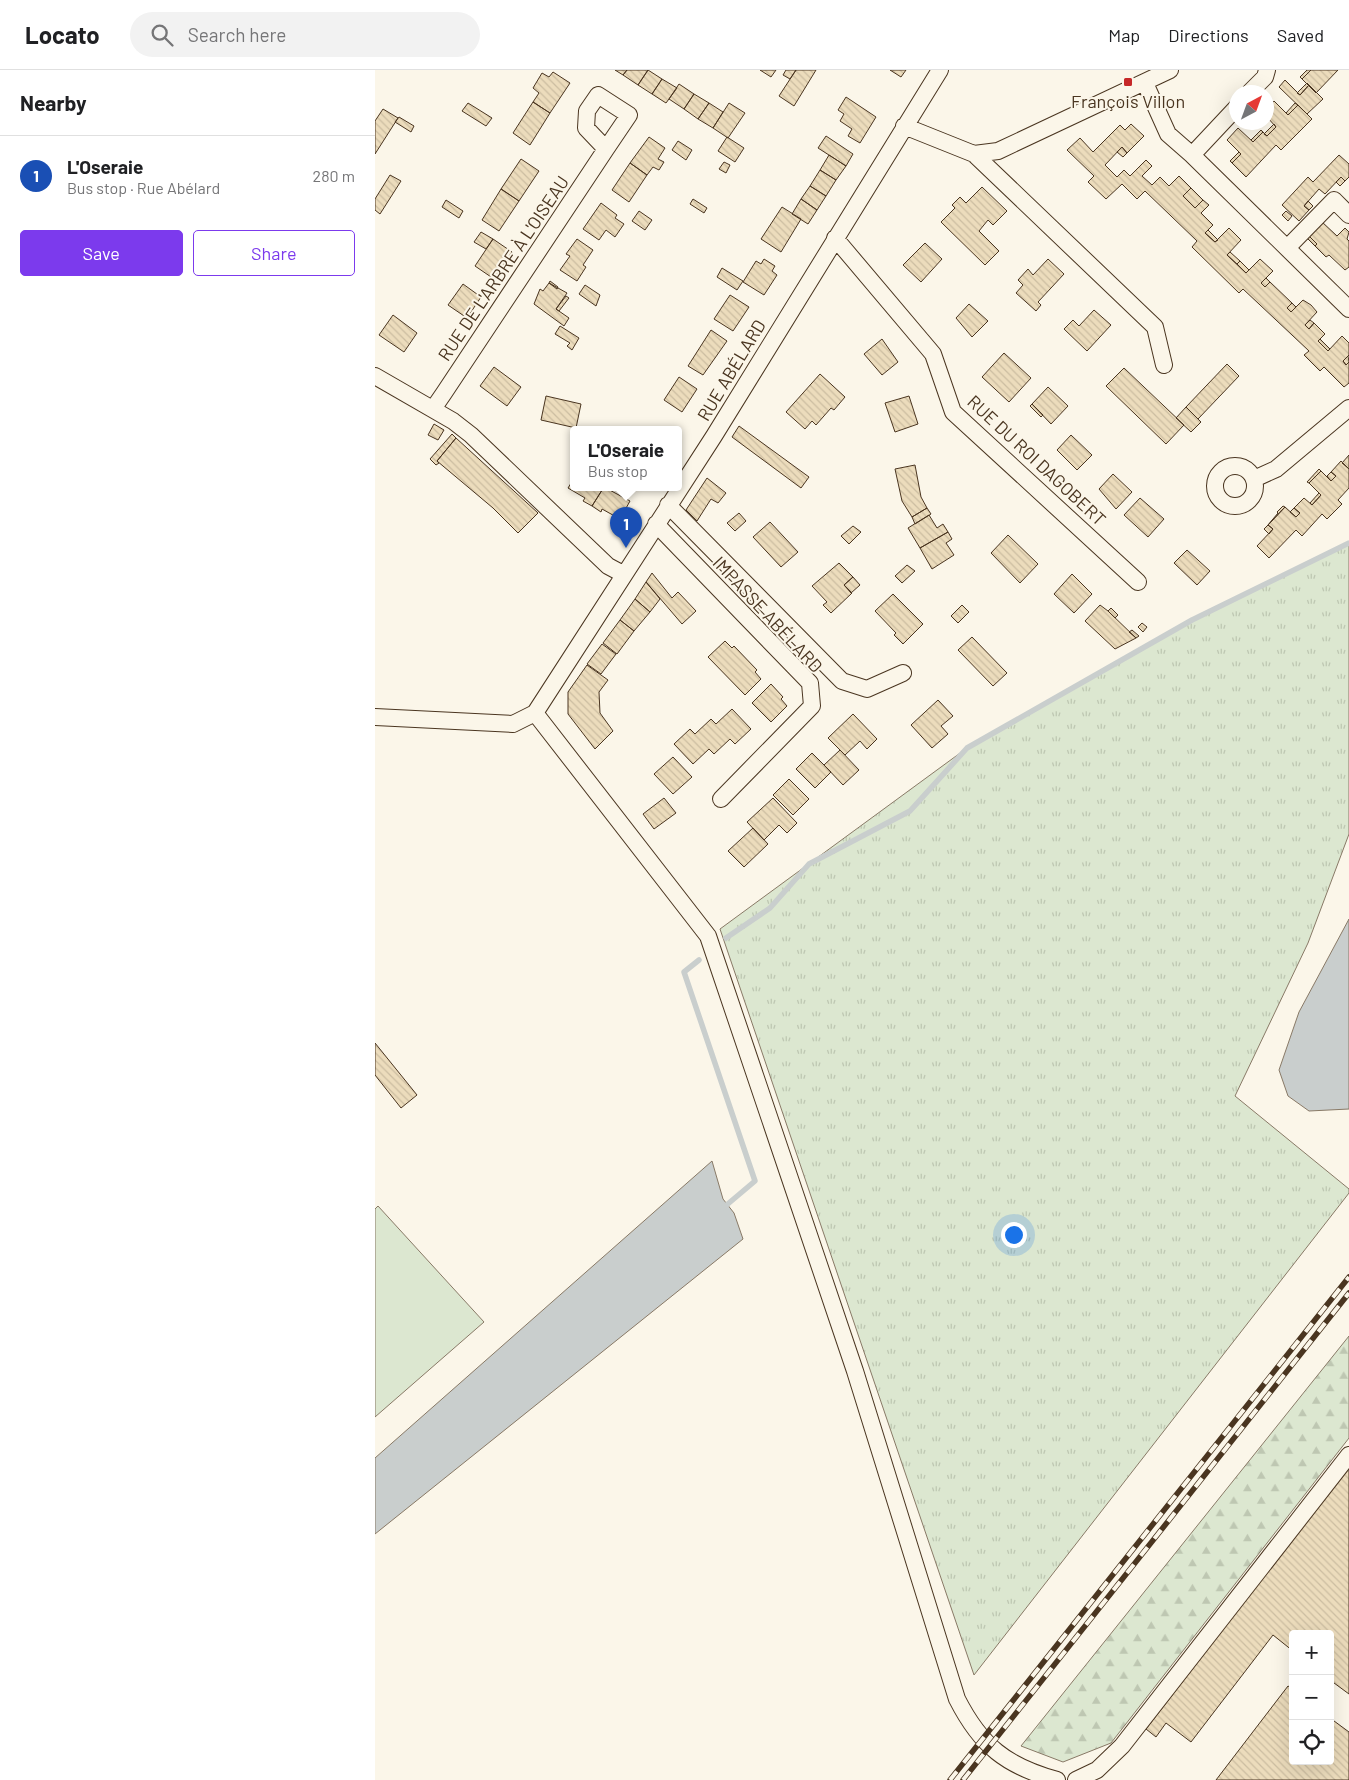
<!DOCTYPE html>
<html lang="en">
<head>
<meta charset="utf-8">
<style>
  body { margin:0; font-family:Barlow,sans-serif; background:#f2f2f2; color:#202124 }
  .controls { position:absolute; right:15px; bottom:15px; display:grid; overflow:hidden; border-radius:5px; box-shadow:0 5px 20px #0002 }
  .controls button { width:45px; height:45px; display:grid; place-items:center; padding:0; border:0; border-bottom:1px solid #e0e0e0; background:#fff; color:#202124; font:25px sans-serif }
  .compass { position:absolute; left:854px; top:15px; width:45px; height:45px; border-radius:50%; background:#fff; box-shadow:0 5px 20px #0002; rotate:41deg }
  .you { position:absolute; left:638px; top:1164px; width:18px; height:18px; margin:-12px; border:4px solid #fff; border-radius:50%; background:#1a73e8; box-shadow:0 0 0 8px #1a73e833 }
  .badge { display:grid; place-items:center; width:32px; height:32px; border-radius:50%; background:#7c3aed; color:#fff; font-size:16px; font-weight:700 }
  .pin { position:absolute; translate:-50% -41px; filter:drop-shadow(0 1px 2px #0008) }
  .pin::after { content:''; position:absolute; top:26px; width:18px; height:15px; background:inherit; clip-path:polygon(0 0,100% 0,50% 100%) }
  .popup { position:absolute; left:195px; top:356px; width:112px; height:65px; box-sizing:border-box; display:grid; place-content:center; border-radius:5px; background:#fff; filter:drop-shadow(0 1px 4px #0005); font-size:16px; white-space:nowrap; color:#757577 }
  .popup b { font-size:19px; color:#202124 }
  .popup::after { content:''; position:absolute; left:50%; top:100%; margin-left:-10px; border:10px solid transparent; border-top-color:#fff }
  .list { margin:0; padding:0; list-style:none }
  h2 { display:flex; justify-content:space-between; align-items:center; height:65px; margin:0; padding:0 20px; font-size:21px }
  h2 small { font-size:16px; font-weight:400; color:#757577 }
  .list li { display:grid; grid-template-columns:32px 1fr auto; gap:15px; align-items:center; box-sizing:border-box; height:80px; padding:0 20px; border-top:1px solid #e0e0e0 }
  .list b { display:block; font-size:19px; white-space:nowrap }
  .list p { margin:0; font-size:16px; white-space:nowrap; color:#757577 }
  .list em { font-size:16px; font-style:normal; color:#757577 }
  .actions { display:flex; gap:10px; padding:15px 20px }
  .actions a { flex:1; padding:11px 0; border:1px solid #7c3aed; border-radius:5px; text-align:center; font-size:18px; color:#7c3aed }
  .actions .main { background:#7c3aed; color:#fff }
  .icon { flex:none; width:28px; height:28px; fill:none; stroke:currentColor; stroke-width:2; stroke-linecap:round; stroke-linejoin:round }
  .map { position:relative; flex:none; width:974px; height:1710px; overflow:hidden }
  header { display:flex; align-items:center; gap:30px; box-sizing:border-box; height:70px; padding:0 25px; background:#fff; border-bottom:1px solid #e0e0e0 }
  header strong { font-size:24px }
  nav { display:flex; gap:28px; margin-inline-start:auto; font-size:18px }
  .search { width:350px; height:45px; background:#f2f2f2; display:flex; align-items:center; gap:12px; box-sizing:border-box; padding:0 18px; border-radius:28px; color:#757577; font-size:19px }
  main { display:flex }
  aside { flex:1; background:#fff }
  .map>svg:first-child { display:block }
  .grass { fill:url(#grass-tufts); stroke:#887966 }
  .forest { fill:url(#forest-firs); stroke:#887966 }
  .park { fill:#dce7d0; stroke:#887966 }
  .water { fill:#c9cecd; stroke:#887966 }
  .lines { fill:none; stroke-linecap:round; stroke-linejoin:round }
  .stream { stroke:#c9cecd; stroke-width:5.5 }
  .building { fill:url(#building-back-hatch); stroke:#4a3520 }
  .street-casing { stroke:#4a3520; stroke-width:18 }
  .street { stroke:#fbf6e9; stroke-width:16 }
  .rail-casing { stroke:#4a3520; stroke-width:5.5 }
  .rail { stroke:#fbf6e9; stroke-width:4; stroke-dasharray:11; stroke-linecap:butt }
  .poi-dot { fill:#c62828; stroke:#fbf6e9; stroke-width:2 }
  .labels { text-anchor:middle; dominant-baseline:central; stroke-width:4; stroke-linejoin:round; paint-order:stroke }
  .poi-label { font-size:18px; fill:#4a3520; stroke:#fbf6e9 }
  .street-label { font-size:18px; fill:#4a3520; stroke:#fbf6e9 }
</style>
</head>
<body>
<header>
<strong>Locato</strong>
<div class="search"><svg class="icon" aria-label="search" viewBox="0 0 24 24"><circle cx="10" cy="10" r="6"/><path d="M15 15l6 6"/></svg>Search here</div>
<nav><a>Map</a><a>Directions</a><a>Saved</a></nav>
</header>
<main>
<aside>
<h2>Nearby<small></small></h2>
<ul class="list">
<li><span class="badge" style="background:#1a4fb4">1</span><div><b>L'Oseraie</b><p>Bus stop · Rue Abélard</p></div><em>280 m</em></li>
</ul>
<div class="actions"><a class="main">Save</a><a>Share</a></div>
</aside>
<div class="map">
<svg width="974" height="1710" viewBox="0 0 974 1710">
  <defs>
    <pattern id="grass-tufts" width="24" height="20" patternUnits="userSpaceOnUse" patternTransform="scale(1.25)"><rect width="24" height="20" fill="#dce7d0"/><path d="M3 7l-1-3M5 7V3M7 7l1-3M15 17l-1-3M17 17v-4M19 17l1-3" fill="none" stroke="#bec7b2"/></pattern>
    <pattern id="forest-firs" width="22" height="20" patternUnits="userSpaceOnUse" patternTransform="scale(1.25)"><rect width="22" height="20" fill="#dce7d0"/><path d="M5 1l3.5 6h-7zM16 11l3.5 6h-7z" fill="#bec7b2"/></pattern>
    <pattern id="building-back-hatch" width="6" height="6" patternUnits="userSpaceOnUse" patternTransform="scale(1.25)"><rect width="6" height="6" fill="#ecdcbc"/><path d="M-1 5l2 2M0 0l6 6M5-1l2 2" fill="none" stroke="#ccbda1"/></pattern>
  </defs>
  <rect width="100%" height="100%" fill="#fbf6e9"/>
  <path class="grass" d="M 974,473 L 974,764 L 933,873 L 860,1026 L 974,1119 L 974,1123 L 599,1605 L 345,859 L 592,678 L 817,550 Z"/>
  <path class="forest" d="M 974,1266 L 974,1368 L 736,1673 L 688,1692 L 646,1676 Z"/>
  <path class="park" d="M 3,1136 L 109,1252 L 0,1347 L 0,1139 Z"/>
  <path class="water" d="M 974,849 L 974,1039 L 934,1041 L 913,1026 L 904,1000 L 924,942 Z
    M 337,1091 L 348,1129 L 359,1143 L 368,1169 L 0,1464 L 0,1388 Z"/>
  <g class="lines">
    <path class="stream" d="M 351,868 L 395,838 L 434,794 L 535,741 L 592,678 L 817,550 L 974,473
      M 324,890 L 309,902 L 380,1111 L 348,1138"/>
  </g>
  <path class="building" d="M 240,0 L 252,0 L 248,5 Z
    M 252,0 L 273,0 L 263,15 L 248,5 Z
    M 273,0 L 287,9 L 277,24 L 263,15 Z
    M 385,0 L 401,0 L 396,7 Z
    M 411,0 L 421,0 L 415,9 L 408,5 Z
    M 421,0 L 441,0 L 419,36 L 404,26 Z
    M 515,0 L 531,0 L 526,7 Z
    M 932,0 L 936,0 L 927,9 L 925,7 Z
    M 936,0 L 963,0 L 941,23 L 927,9 Z
    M 178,2 L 195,13 L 175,43 L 158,32 L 164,23 L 158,18 L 167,3 L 174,7 Z
    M 287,9 L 302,18 L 291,33 L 277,24 Z
    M 910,10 L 925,25 L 934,15 L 948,29 L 932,44 L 904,17 Z
    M 932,13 L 934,15 L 925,25 L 922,23 Z
    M 304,14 L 319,24 L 309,39 L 294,29 Z
    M 319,24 L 334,33 L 323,49 L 309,39 Z
    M 471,27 L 501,47 L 485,73 L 473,66 L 477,59 L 465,51 L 469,44 L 463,40 Z
    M 899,31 L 913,45 L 923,35 L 937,49 L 906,80 L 901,75 L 871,107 L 857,93 L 866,84 L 852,70 L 863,58 L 878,72 L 888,62 L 892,66 L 901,57 L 892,47 L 892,39 Z
    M 158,32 L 175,43 L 155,75 L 138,63 Z
    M 93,33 L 117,48 L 111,56 L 87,41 Z
    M 334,33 L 348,42 L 338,58 L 323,49 Z
    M 354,33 L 370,43 L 353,68 L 338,58 Z
    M 920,33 L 923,35 L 913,45 L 911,43 Z
    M 8,39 L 23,48 L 0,84 L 0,51 Z
    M 24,47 L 39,56 L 36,62 L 20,52 Z
    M 756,54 L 769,66 L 752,83 L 747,77 L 730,95 L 742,107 L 749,100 L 755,106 L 771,90 L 777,96 L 767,106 L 777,115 L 785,107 L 794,116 L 804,106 L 816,118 L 808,126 L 820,138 L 828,130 L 834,135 L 826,143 L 838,155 L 830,163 L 840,172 L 854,158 L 866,170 L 852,185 L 871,203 L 885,189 L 898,201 L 886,213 L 890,217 L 895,212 L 917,233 L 912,238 L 916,242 L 928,230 L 936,235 L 942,242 L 930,255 L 934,259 L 939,253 L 950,264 L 943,271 L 953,281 L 967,266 L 974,273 L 974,285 L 968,291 L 971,295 L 974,292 L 974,313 L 969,317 L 949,297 L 945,301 L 929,285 L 934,281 L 868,219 L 864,223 L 817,177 L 822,171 L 770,121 L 762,129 L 747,114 L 731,129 L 713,112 L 719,106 L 692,80 L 705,68 L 718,82 L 745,55 L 750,60 Z
    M 899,54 L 901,57 L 892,66 L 889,64 Z
    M 886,60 L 888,62 L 878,72 L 876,70 Z
    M 451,66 L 478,84 L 471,96 L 443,78 Z
    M 274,67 L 290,78 L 283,89 L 289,92 L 284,100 L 278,97 L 272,105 L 255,93 Z
    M 352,67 L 369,78 L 360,92 L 343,81 Z
    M 303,71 L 317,80 L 311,90 L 297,80 Z
    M 747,77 L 752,83 L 748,87 L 742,82 Z
    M 864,82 L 866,84 L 857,93 L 855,91 Z
    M 454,85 L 471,96 L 461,110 L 445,100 Z
    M 964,85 L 974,94 L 974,107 L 970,111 L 966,107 L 950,124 L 944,119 L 929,136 L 934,140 L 924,151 L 907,135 L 933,107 L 938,112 Z
    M 146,89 L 164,101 L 144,131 L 126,119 Z
    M 349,92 L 355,95 L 351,103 L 344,99 Z
    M 255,93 L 272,105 L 254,132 L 237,120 Z
    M 445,100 L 461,110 L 451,126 L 435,116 Z
    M 15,105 L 26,111 L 5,144 L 0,140 L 0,129 Z
    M 966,107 L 970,111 L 965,116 L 961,112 Z
    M 435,116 L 451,126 L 442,140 L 426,129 Z
    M 607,117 L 632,141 L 618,155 L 613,150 L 604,161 L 624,181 L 610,195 L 566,152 L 580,138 L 577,135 L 585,127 L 591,133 Z
    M 816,118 L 828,130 L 820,138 L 808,126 Z
    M 126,119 L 144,131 L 124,161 L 107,150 Z
    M 318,129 L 332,138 L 329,143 L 315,134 Z
    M 426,129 L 442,140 L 433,154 L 417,144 Z
    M 71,130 L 88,141 L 84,148 L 67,137 Z
    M 933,131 L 938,136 L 934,140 L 929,136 Z
    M 226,133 L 242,145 L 240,148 L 249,154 L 240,167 L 231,160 L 224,170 L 208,159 Z
    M 407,137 L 426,149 L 406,182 L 386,169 Z
    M 264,141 L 277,150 L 270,160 L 257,151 Z
    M 911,141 L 917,146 L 913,151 L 907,145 Z
    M 946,151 L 962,166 L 970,158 L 974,162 L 972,169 L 974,171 L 974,197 L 970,200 L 954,185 L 951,187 L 940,176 L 942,174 L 933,165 Z
    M 833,160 L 843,170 L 840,172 L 830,163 Z
    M 106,162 L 118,169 L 111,179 L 99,172 Z
    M 933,165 L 942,174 L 940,176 L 931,167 Z
    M 118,169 L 137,182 L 119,209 L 100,196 Z
    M 202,169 L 218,180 L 208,195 L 211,197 L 202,211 L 185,200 L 195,186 L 191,184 Z
    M 550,173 L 567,189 L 546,212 L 528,195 Z
    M 855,182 L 865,191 L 862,194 L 852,185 Z
    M 389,189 L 400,196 L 397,201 L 402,205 L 389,225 L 368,212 L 381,191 L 386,194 Z
    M 673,189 L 689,204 L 663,232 L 666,235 L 661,241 L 641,223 L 648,215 L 643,210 L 653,199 L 658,205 Z
    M 865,191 L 874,200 L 871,203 L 862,194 Z
    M 347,198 L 368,211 L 362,220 L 342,207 Z
    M 891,208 L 895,212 L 890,217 L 886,213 Z
    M 175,211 L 183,217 L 182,219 L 174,213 Z
    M 174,213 L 192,223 L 181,239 L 194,248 L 189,256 L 159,234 L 165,219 L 168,221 Z
    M 88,214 L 106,227 L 92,248 L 73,235 Z
    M 210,215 L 225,225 L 221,236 L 204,224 Z
    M 355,225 L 374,237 L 358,261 L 339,249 Z
    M 191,226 L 194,228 L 184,241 L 181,239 Z
    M 917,233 L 921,237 L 916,242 L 912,238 Z
    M 594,234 L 613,251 L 597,267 L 581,248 Z
    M 719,240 L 736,255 L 712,281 L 689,259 L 698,250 L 704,256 Z
    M 18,245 L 42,263 L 29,282 L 4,265 Z
    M 935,250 L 939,253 L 934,259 L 930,255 Z
    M 185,256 L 204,268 L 197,280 L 192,276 L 195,273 L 180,264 Z
    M 336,260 L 352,271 L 328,305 L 313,296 Z
    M 507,269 L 523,292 L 507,305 L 489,284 Z
    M 945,269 L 955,279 L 953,281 L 943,271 Z
    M 629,283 L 656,308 L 634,332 L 607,307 Z
    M 973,286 L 974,292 L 971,295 L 968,291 Z
    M 852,294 L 864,306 L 823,349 L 811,337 Z
    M 119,297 L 146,317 L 132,336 L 105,316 Z
    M 749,298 L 809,355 L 791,374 L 731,316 Z
    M 445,304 L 470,327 L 459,340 L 456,338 L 441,355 L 437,351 L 430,359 L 411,342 Z
    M 304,307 L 322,319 L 307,342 L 289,330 Z
    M 673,317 L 693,336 L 676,354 L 657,334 Z
    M 171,326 L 206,334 L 201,358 L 166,350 Z
    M 534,326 L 543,354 L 520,362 L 510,333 Z
    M 657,334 L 668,345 L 666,347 L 655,336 Z
    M 811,337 L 826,352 L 816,362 L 801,348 Z
    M 59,354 L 69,360 L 63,370 L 53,365 Z
    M 364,356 L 434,407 L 426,418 L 357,367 Z
    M 77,364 L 81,368 L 62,391 L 64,393 L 61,395 L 55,389 Z
    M 696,365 L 717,385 L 702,400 L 682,380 Z
    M 81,368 L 163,443 L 143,463 L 118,438 L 62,391 Z
    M 974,385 L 974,399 L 967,393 Z
    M 966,391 L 974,399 L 974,418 L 963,430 L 967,434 L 952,449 L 947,444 L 927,466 L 921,460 L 894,488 L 882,476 L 898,459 L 893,455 L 910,437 L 921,447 L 925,443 L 919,438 L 929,428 L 937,435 L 946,425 L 934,413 L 946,401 L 956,411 L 961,406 L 956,402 Z
    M 540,395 L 546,427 L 552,438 L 537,447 L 527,431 L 520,399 Z
    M 944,399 L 946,401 L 934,413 L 932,412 Z
    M 956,402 L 961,406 L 956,411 L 952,406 Z
    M 738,404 L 757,422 L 741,439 L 724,419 Z
    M 332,408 L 351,423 L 343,433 L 336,429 L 322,451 L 311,440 Z
    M 198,410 L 198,417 L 229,417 L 217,436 L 208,431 L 210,428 L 193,418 Z
    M 229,417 L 255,431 L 245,449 L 227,439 L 226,442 L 217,436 Z
    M 944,423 L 946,425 L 937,435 L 935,433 Z
    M 765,428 L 789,449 L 773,467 L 749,445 Z
    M 908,436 L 910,437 L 893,455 L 903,443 L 902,442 Z
    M 552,438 L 556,444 L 540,454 L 537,447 Z
    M 919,438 L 925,443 L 921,447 L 915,442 Z
    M 364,443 L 371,451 L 360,461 L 352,453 Z
    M 554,445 L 562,458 L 568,454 L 573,462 L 545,478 L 533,458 Z
    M 395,452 L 423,482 L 406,497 L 378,467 Z
    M 893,455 L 898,459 L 894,464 L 889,459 Z
    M 478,456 L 486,462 L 474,474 L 466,466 Z
    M 573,462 L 577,469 L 571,473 L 579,485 L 557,499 L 545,478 Z
    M 633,465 L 663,494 L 645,513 L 616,483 Z
    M 812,480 L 835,501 L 822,515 L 799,493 Z
    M 464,493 L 478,507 L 469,515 L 477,523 L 456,543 L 448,535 L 452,532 L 437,516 Z
    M 532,495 L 540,501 L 527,513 L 520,506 Z
    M 277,503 L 297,528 L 303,522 L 321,541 L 307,554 L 271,512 Z
    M 697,504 L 717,524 L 699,543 L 679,524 Z
    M 478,507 L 485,515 L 476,523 L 469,515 Z
    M 271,512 L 285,529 L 275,542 L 260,529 Z
    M 518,524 L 548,554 L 528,574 L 519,565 L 521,563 L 500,541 Z
    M 260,529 L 275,542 L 259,561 L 245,550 Z
    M 587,535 L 594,542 L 583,553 L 576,546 Z
    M 725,535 L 733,541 L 761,568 L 740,579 L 710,551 Z
    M 736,538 L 743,545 L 740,548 L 733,541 Z
    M 245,550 L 259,561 L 242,584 L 228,573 Z
    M 767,553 L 772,557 L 768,562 L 763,557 Z
    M 757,560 L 764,566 L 761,568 L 754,562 Z
    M 597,567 L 632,603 L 618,616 L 583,580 Z
    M 350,571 L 357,578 L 359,576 L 382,600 L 380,602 L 386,609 L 370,625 L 333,587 Z
    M 227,574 L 241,584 L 226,604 L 212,594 Z
    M 212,595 L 233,610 L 224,622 L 225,643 L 238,661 L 220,679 L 193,644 L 193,622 Z
    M 396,614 L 408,627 L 406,629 L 412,636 L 396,652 L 377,633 Z
    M 563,630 L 578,646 L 566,656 L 573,664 L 557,678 L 536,655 Z
    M 357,639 L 376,659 L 360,674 L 355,669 L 339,684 L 334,679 L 318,694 L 299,674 L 315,659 L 320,664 L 336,649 L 341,654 Z
    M 478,644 L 502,669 L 492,679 L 485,671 L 470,685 L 453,668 Z
    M 465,680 L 484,700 L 468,715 L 449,695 Z
    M 437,683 L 456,702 L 440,718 L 421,699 Z
    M 298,687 L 317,707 L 298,724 L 279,704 Z
    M 414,709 L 434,729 L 418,745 L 398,725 Z
    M 289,728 L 301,743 L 279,759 L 268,744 Z
    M 398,728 L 422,753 L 412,763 L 404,755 L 389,770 L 372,752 Z
    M 378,758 L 393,774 L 369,797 L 353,781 Z
    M 0,973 L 42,1025 L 26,1038 L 0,1005 Z
    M 974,1396 L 974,1624 L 955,1610 L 955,1564 L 918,1564 L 918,1581 L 898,1565 L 816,1672 L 791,1653 L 781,1667 L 771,1659 Z
    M 913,1616 L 918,1619 L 918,1691 L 955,1691 L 955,1648 L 974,1662 L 974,1710 L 841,1710 Z"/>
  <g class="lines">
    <defs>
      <path id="street" d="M 770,13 L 793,64 L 817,85 L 862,37
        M 875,22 L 890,7 L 892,0
        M 529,56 L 599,84 L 623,81 L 795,0
        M 599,84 L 780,257 L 789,295
        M 817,85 L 974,239
        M 460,168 L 558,284 L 578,342 L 763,512
        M 912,178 L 959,130 L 974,145
        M 0,306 L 78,351 L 96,365 L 233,496 L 248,504
        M 58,339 L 69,323 L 231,79 L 254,45 L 223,25 L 212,41 L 211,58 L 231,79
        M840 416a20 20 0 1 1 40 0a20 20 0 1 1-40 0Z
        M 879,409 L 901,399 L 974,338
        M 293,435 L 467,611 L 492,619 L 528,603
        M 281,454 L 435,613 L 437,636 L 346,729
        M 160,643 L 333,866 L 480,1301 L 582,1629 C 606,1676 631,1696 682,1710
        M 160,643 L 339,366 L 565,0
        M 0,647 L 138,654 L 160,643
        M 701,1710 L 722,1700 L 747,1676 L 974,1385"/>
    </defs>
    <use href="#street" class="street-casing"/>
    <use href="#street" class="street"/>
    <defs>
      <path id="rail" d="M 575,1710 L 974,1207
        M 588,1710 L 974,1223"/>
    </defs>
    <use href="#rail" class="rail-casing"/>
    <use href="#rail" class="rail"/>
  </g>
  <rect class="poi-dot" x="748" y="7" width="10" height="10" rx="2.5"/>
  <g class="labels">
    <g class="poi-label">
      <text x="753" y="31">François Villon</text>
    </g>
    <g class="street-label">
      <text transform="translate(128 198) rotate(-56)">RUE DE L'ARBRE À L'OISEAU</text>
      <text transform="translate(356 300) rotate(-59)">RUE ABÉLARD</text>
      <text transform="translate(662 390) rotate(43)">RUE DU ROI DAGOBERT</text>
      <text transform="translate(393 544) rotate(47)">IMPASSE ABÉLARD</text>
    </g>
  </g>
</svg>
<div class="controls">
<button>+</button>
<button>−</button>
<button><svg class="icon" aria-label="locate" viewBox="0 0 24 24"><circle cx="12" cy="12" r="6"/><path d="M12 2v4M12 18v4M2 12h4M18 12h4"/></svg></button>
</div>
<svg class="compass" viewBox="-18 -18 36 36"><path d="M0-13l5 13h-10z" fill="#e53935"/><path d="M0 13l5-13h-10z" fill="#757577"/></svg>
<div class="you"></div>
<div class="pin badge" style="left:251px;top:478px;background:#1a4fb4">1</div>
<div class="popup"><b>L'Oseraie</b>Bus stop</div>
</div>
</main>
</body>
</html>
